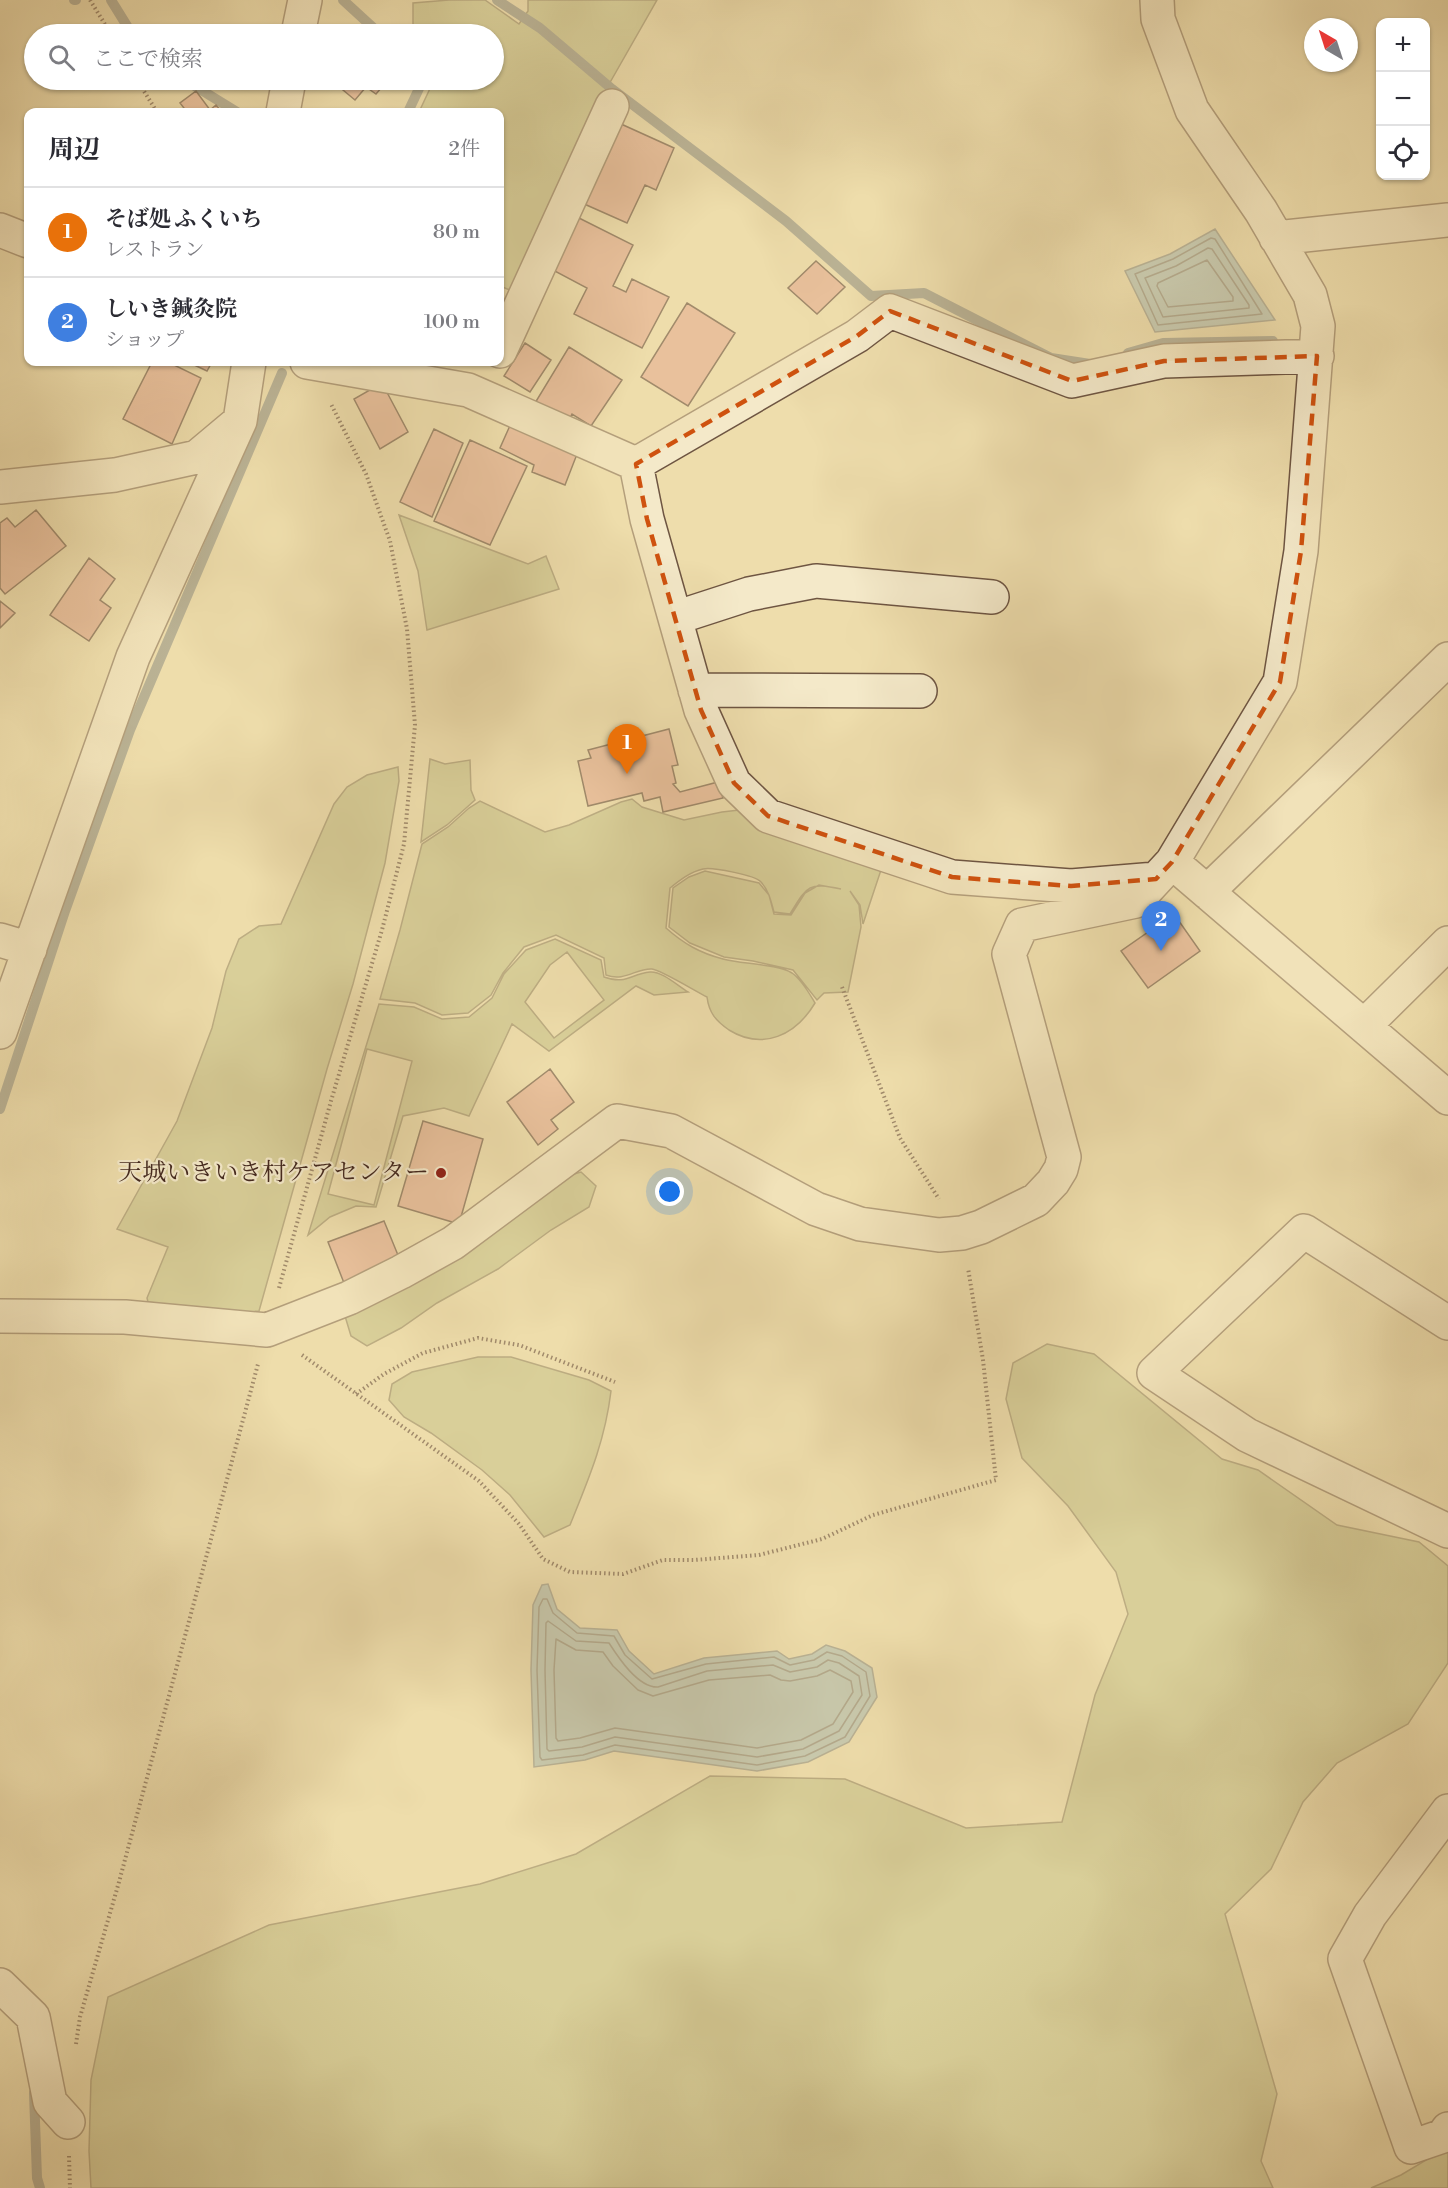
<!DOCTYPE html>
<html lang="ja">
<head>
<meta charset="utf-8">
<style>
  body { margin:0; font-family:"Libre Bodoni","Noto Serif JP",serif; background:#f2f2f3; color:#2b2b33 }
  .controls { position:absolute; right:18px; top:18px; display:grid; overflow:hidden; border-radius:12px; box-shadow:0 2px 4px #0004 }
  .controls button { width:54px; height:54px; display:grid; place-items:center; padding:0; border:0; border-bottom:2px solid #e1e1e2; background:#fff; color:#2b2b33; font:30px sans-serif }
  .compass { position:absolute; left:1304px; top:18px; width:54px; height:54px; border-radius:50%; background:#fff; box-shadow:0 2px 4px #0004; rotate:321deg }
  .you { position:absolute; left:670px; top:1192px; width:21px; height:21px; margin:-15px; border:4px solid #fff; border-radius:50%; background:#1a73e8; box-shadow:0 0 0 9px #1a73e833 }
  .badge { display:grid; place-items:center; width:39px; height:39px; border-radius:50%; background:#8f2418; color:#fff; font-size:20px; font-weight:700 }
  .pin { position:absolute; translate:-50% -50px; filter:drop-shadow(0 2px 3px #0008) }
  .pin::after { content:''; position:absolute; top:32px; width:21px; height:18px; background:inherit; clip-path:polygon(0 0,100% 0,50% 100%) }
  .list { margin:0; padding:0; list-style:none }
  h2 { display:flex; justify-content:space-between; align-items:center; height:78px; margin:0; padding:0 24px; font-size:26px }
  h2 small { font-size:20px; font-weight:400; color:#7c7c81 }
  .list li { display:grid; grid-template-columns:39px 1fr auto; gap:18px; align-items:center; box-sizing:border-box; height:90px; padding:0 24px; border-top:2px solid #e1e1e2 }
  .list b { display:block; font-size:22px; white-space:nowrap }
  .list p { margin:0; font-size:20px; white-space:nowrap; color:#7c7c81 }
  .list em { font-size:20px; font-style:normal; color:#7c7c81 }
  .icon { flex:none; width:33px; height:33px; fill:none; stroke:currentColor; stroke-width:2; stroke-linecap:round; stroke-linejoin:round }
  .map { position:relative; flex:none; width:1448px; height:2188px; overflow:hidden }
  .search { position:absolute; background:#fff; box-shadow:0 2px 4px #0004; left:24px; top:24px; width:480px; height:66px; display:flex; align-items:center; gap:15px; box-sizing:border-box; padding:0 21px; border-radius:33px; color:#7c7c81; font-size:22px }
  .panel { position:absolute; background:#fff; box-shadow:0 2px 4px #0004; left:24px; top:108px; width:480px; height:258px; border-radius:12px }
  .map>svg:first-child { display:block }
  .green { fill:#bfbf84; stroke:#817451; stroke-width:1.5; fill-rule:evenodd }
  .water { fill:#9fb9b6; stroke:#7a7f79; stroke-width:1.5 }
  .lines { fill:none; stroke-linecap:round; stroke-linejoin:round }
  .shore { stroke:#71706a; stroke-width:1.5 }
  .stream { stroke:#7a7f79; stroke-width:10 }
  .building { fill:#e2a089; stroke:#43281e; stroke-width:1.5 }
  .minor-casing { stroke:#6e5542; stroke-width:36 }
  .path { stroke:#43281e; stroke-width:4; stroke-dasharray:1.5 3; stroke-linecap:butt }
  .minor { stroke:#f4e9c9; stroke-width:33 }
  .marked { fill:none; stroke:#cf520f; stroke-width:4.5; stroke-dasharray:12 8; stroke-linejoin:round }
  .poi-dot { fill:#8f2418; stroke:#f4e9c9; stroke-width:2 }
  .labels { text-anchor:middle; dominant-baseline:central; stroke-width:4.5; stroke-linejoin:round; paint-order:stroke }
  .poi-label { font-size:24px; fill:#43281e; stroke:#f4e9c9; text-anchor:end }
</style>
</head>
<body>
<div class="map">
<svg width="1448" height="2188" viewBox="0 0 1448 2188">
  <rect width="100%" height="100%" fill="#eeddac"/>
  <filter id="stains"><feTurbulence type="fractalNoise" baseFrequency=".00333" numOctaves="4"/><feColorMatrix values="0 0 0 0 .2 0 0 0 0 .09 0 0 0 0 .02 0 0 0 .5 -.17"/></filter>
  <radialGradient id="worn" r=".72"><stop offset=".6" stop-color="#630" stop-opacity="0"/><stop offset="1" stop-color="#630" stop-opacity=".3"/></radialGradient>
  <path class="green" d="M 449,0 L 485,0 L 519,24 L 528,11 L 528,0 L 657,0 L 604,93 L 517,293 L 500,286 L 500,112 L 419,112 L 434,80 L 494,80 L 494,34 L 392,34 L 388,32 L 413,25 L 413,3 Z
    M 399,515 L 528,564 L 546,556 L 559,589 L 427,630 L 418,571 Z
    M 430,759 L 445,764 L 470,760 L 471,790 L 475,800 L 447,825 L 421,842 Z
    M 398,767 L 399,781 L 385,863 L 353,984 L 327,1069 L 259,1311 C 223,1316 184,1307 148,1302 L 147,1298 L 168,1247 L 117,1229 L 177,1121 L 212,1028 L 226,971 L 239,939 L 259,926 L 281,924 L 334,804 L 347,787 L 367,775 Z
    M 632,799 L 642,807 L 684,820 L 722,812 L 748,809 L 884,861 L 863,924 L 860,905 L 850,891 L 859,905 L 861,927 L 848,992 L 824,993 L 817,1000 L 793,970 L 753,961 L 724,957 L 690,943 L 669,927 L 673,888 L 689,877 L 705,871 L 759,883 L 769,895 L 774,914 L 791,915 L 805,893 L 819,885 L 841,889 C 808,882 807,886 790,914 L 774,912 C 771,901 769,891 761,882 C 755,875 712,867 703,869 C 690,872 680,880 670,888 L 666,928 C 684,944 700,953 723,959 C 741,964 777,964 792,973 C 802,980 809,993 815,1003 C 796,1035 763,1051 729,1030 C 716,1021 709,1013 707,997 C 695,991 661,970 652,969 C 636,968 625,982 606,975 L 604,958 L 556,935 L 524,947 L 503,973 L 491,995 L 468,1013 L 442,1015 L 415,1003 L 380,999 L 400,930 L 422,844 L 448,827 L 469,808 L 480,801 L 545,832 L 569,825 L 621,802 Z
    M 555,939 L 601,960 L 604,977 C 627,985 630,974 650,972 C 662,971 678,986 688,992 L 654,995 L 636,986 L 549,1051 L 512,1024 L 469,1116 L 444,1108 L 403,1116 L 376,1207 L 356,1206 L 330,1217 L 308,1235 L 379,1004 L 414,1007 L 442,1019 L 469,1017 L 492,998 L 504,974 L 526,950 ZM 567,952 L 604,1000 L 554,1038 L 525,1002 L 550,965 ZM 367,1049 L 412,1061 L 374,1205 L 328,1194 Z
    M 581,1172 L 596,1186 L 589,1207 L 551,1230 L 498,1269 L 437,1303 L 401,1328 L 367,1346 L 351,1336 L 345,1316 L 564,1177 Z
    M 1047,1344 L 1094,1354 L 1222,1459 L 1258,1470 L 1337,1525 L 1419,1542 L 1448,1566 L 1448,1663 L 1408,1724 L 1337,1763 L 1303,1802 L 1271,1869 L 1225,1914 L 1277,2094 L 1261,2161 L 1273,2188 L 91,2188 L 89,2151 L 91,2080 L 108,1997 L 269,1925 L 480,1884 L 576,1854 L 710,1776 L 845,1779 L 966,1828 L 1062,1822 L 1095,1695 L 1128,1614 L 1116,1572 L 1068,1506 L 1022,1458 L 1006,1399 L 1013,1363 Z
    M 478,1357 L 511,1357 L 589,1380 L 611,1391 C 605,1441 589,1478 570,1525 L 544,1537 L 510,1495 L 482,1470 L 431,1433 L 404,1417 L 389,1400 L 392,1384 L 412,1372 Z
    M 1448,2147 L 1448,2188 L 1371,2188 L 1401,2175 Z"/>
  <path class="water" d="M 1215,229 L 1275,320 L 1155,332 L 1125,271 L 1170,254 Z
    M 548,1584 L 557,1609 L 580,1628 L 617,1630 L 629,1651 L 654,1674 L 704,1658 L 777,1651 L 789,1659 L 812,1654 L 826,1645 L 845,1651 L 872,1668 L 877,1697 L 849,1742 L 808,1762 L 757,1771 L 614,1751 L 585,1760 L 534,1767 L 531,1670 L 533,1605 L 542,1585 Z"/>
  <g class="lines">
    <path class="shore" d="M 1211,238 L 1215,239 L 1262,314 L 1158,325 L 1135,274 L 1173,259 Z
      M 1208,248 L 1212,249 L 1249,305 L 1249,308 L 1163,317 L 1145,278 L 1176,266 Z
      M 1207,260 L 1233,297 L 1233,301 L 1168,307 L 1157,286 L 1158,283 Z
      M 543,1599 L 547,1599 L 553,1613 L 577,1633 L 614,1636 L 625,1655 L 652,1679 L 706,1664 L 774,1657 L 790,1665 L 814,1660 L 827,1652 L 842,1656 L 866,1672 L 870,1696 L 845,1737 L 805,1756 L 757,1765 L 615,1745 L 583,1755 L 542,1760 L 540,1757 L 537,1670 L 539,1607 Z
      M 548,1621 L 576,1641 L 609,1643 C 618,1657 638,1688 658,1687 L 707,1671 L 773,1665 L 790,1672 L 817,1667 L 828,1660 L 839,1663 L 859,1676 L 862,1695 L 839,1731 L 803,1749 L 757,1757 L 615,1737 L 582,1747 L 549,1751 L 547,1749 L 545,1670 L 546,1623 Z
      M 556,1639 L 576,1650 L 603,1652 L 613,1666 L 638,1690 L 653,1696 L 709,1680 L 770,1675 L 781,1680 L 790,1681 L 817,1676 L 830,1670 L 851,1681 L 853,1692 L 833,1724 L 801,1740 L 757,1748 L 615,1728 L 580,1738 L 558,1741 L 556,1738 L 554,1670 Z"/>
    <path class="stream" d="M 74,0 L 76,0
      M 111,0 L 132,34
      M 343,0 L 380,34
      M 497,0 L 540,28 L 612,89 L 786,221 L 871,296 L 924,293 L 1051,358 L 1090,364
      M 185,80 L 237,112
      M 408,112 L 423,80
      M 1128,353 L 1163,343 L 1273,341
      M 0,1109 L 65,911 L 130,730 L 282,373
      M 34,2093 L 37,2178 L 40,2188"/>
  </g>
  <path class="building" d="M 353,25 L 365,34 L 345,34 Z
    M 331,80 L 388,80 L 376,94 L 366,87 L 355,100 Z
    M 196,91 L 210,110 L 216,105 L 222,112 L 187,112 L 180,103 Z
    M 610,119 L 674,148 L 656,190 L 645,185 L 627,223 L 573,199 Z
    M 575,216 L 633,245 L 613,286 L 626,292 L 632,279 L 669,297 L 642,348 L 574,314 L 587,288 L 549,268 Z
    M 816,261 L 845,287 L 817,314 L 788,288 Z
    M 687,303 L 735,333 L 688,406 L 641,377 Z
    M 525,343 L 551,360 L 530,392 L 504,376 Z
    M 569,347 L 622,380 L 591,426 L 572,414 L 567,424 L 535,403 Z
    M 152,362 L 168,362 L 201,378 L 172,444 L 123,419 Z
    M 188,362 L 212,362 L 207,371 Z
    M 382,383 L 408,432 L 380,449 L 354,399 Z
    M 512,421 L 579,449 L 565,485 L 532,472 L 534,465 L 500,448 Z
    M 434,429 L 463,443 L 432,517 L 400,502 Z
    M 470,440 L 527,466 L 490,545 L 434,521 Z
    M 36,510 L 66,546 L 5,594 L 0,588 L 0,523 L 7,518 L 15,527 Z
    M 89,558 L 115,579 L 100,600 L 111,608 L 89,641 L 50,615 Z
    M 0,601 L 15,613 L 0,628 Z
    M 669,729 L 678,765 L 672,766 L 676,783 L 673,784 L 680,792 L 718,782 L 723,798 L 663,812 L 660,797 L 644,801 L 642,793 L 588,806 L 578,761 L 591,758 L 588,750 Z
    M 1174,914 L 1200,951 L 1148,988 L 1121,951 Z
    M 550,1069 L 574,1102 L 551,1120 L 558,1129 L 538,1145 L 507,1102 Z
    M 423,1121 L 483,1139 L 459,1224 L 398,1206 Z
    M 384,1221 L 400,1260 L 344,1283 L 328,1242 Z"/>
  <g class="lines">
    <defs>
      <path id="minor" d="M 298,34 L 305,0
        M 283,112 L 289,80
        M 0,230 L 28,241
        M 1276,238 L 1448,220
        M 500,351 L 612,106
        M 307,362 L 468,390 L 636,464
        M 636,464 L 647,519 L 701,710 L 734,783 L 768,816 L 952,877 L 1071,886 L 1156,879
        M 636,464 L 857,336 L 890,311 L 1072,381 L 1164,361 L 1317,356
        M 0,487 L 115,475 L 197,457 L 234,426
        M 675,618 L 749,594 L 816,581 L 992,597
        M 695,690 L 920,691
        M 1172,862 L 1448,1098
        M 1207,892 L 1448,659
        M 0,940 L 30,949
        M 1364,1026 L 1448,943
        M 0,1032 L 133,657 L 240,421 L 249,362
        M 0,1316 L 125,1317 L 267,1330 L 349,1298 L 401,1272 L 453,1243 L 617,1121 L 671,1131 L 816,1209 L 860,1224 L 939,1235 L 962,1233 L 981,1227 L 1036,1200 L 1053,1182 L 1061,1169 L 1064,1157 L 1009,954 L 1022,925 L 1136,901 L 1172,862 L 1280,682 L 1301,551 L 1318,326 L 1310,295 L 1261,211 L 1192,110 L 1158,19 L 1157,0
        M 1448,1323 L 1304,1231 L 1154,1373 L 1247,1435 L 1448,1531
        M 1448,1811 L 1370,1915 L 1345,1959 L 1411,2147 L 1443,2136 L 1448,2129
        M 0,1985 L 33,2017 L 50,2102 L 68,2122"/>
    </defs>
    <use href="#minor" class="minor-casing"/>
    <path class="path" d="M 90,0 L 111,34
      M 137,80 L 157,112
      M 842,987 L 900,1138 L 939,1199
      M 279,1288 L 331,1101 L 382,930 L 404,844 L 415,725 L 407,629 L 390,541 L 366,474 L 331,404
      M 302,1355 L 479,1481 L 519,1524 L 543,1559 L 570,1572 L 623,1574 L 663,1560 L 694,1560 L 759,1555 L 822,1539 L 873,1515 L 996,1480 L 983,1360 L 968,1268
      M 356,1394 L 384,1374 L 423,1353 L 478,1338 L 519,1345 L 615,1382
      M 76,2044 L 80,2017 L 119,1882 L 258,1364
      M 69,2156 L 70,2188"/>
    <use href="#minor" class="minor"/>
  </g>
  <path d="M0 0H1448V2188H0ZM 890,311 L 1072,381 L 1164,361 L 1317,356 L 1301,551 L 1280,682 L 1172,862 L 1156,879 L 1071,886 L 952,877 L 768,816 L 734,783 L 701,710 L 647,519 L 636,464 L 857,336 Z" fill="#eeddac" fill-opacity=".55" fill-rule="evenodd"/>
  <path class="marked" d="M 890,311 L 1072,381 L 1164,361 L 1317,356 L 1301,551 L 1280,682 L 1172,862 L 1156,879 L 1071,886 L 952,877 L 768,816 L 734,783 L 701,710 L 647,519 L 636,464 L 857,336 Z"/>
  <circle class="poi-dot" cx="441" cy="1173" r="6"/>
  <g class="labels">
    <g class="poi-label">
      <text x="429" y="1173">天城いきいき村ケアセンター</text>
    </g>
  </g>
  <rect width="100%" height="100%" filter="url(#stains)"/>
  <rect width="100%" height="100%" fill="url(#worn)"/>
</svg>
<div class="controls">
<button>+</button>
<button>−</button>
<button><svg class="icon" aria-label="locate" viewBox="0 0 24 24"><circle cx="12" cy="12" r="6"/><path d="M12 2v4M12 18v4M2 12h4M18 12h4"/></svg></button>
</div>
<svg class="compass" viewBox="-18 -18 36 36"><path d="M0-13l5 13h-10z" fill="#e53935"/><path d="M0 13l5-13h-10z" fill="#7c7c81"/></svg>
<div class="you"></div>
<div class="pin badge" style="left:627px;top:774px;background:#e8710a">1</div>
<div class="pin badge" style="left:1161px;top:951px;background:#3f7fe0">2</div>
<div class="search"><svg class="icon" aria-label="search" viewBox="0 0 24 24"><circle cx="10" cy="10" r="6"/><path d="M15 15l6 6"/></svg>ここで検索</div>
<section class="panel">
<h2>周辺<small>2件</small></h2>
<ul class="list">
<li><span class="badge" style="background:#e8710a">1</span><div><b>そば処 ふくいち</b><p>レストラン</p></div><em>80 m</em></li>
<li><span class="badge" style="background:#3f7fe0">2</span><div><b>しいき鍼灸院</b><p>ショップ</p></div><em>100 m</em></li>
</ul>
</section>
</div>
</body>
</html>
